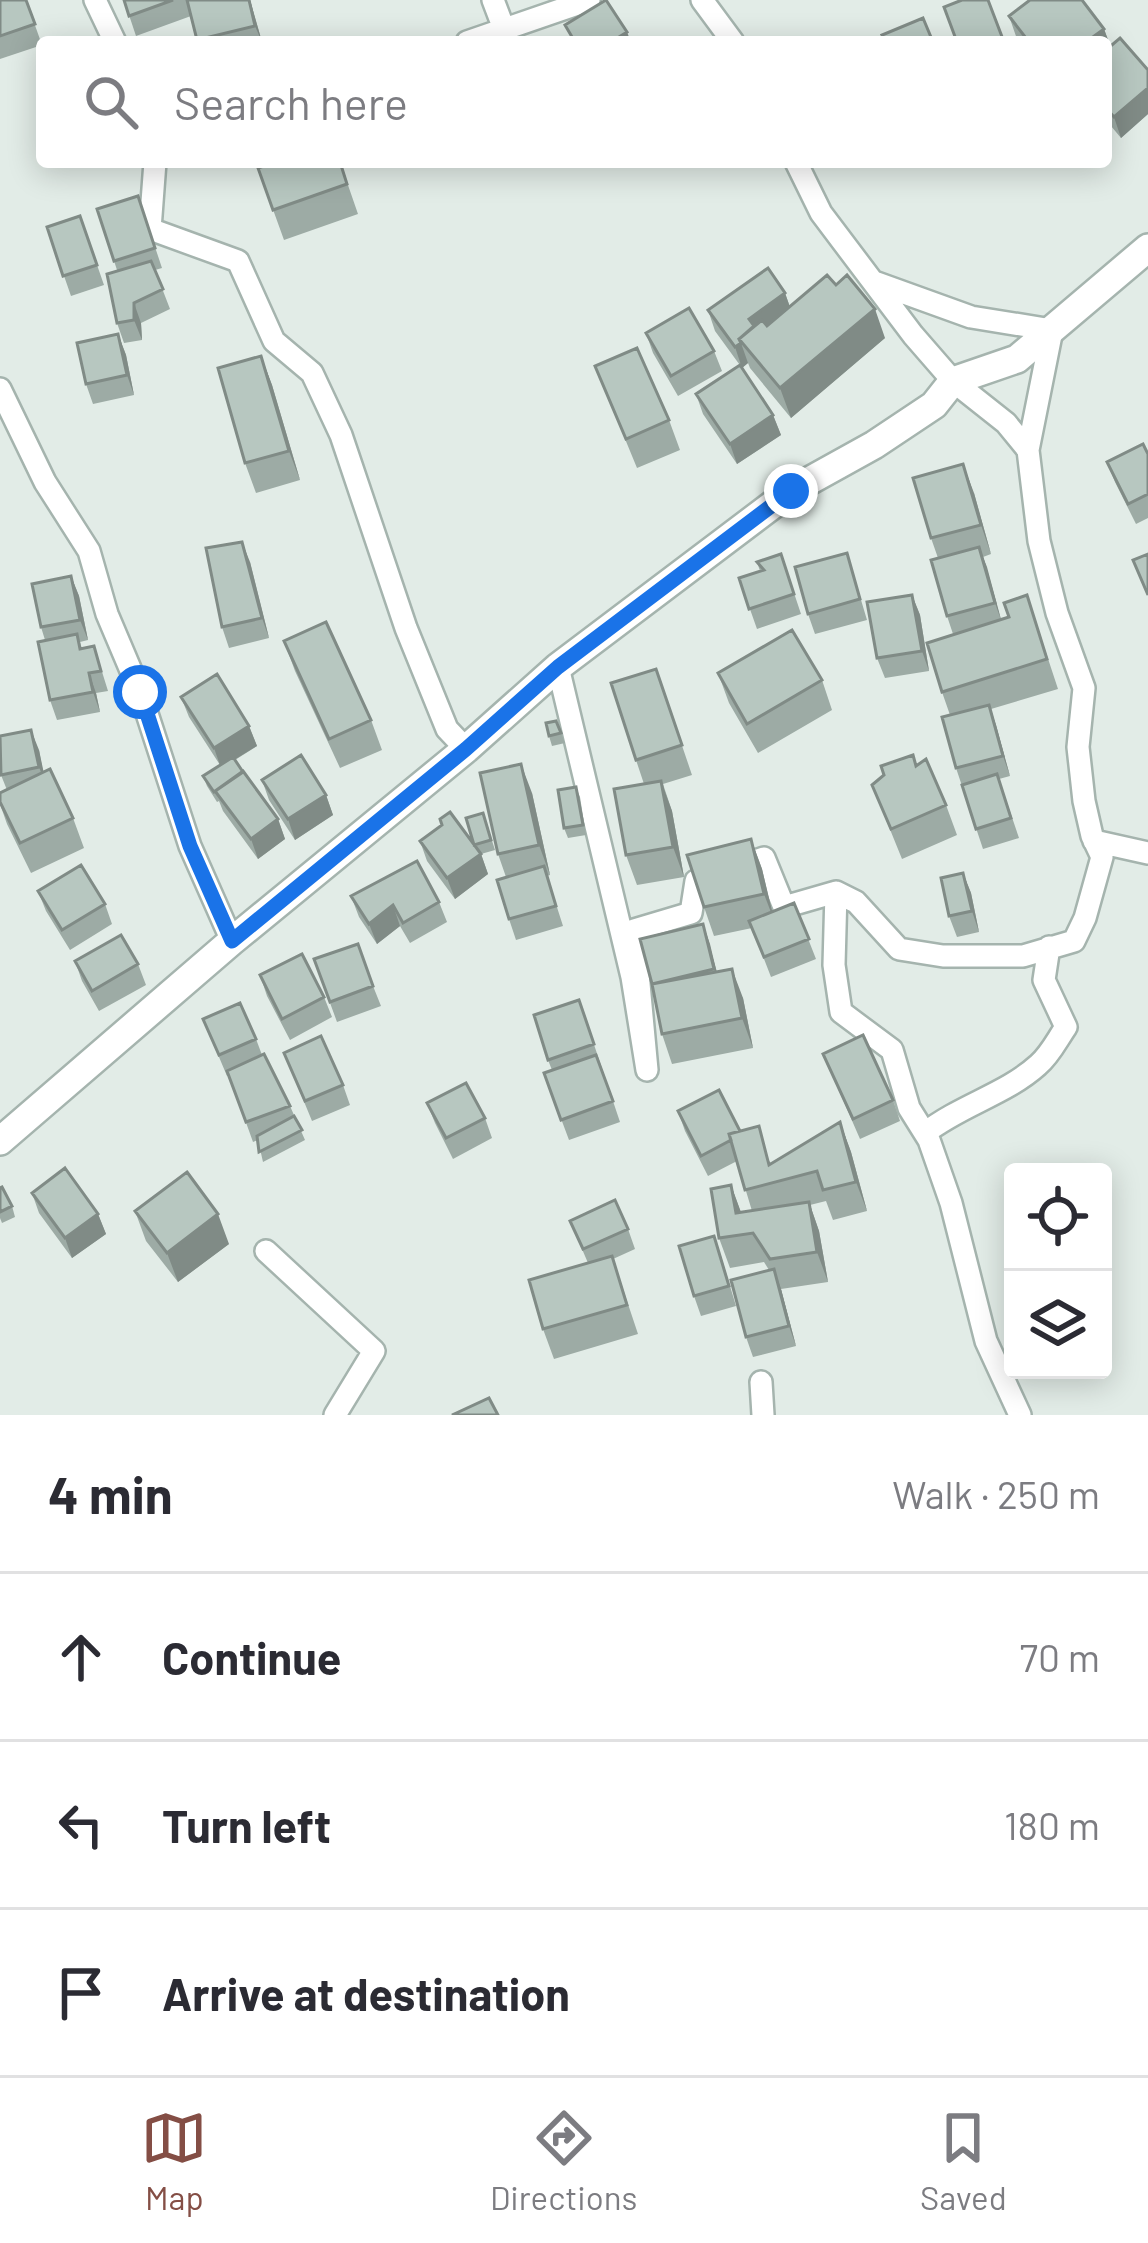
<!DOCTYPE html>
<html lang="en">
<head>
<meta charset="utf-8">
<style>
  body { margin:0; font-family:Barlow,sans-serif; background:#f7f7f7; color:#2b2b33 }
  .controls { position:absolute; right:36px; bottom:36px; display:grid; overflow:hidden; border-radius:12px; box-shadow:0 6px 30px #0003 }
  .controls button { width:108px; height:108px; display:grid; place-items:center; padding:0; border:0; border-bottom:3px solid #e1e1e2; background:#fff; color:#2b2b33; font:60px sans-serif }
  .stop { position:absolute; width:36px; height:36px; margin:-27px; border:9px solid #1a73e8; border-radius:50%; background:#fff }
  .stop.end { background:#1a73e8; border-color:#fff; box-shadow:0 3px 12px #0008 }
  .list { margin:0; padding:0; list-style:none }
  h2 { display:flex; justify-content:space-between; align-items:center; height:156px; margin:0; padding:0 48px; font-size:51px }
  h2 small { font-size:39px; font-weight:400; color:#7c7c81 }
  .list li { display:grid; grid-template-columns:78px 1fr auto; gap:36px; align-items:center; box-sizing:border-box; height:168px; padding:0 48px; border-top:3px solid #e1e1e2 }
  .list b { display:block; font-size:45px; white-space:nowrap }
  .list em { font-size:39px; font-style:normal; color:#7c7c81 }
  .icon { flex:none; width:66px; height:66px; fill:none; stroke:currentColor; stroke-width:2; stroke-linecap:round; stroke-linejoin:round }
  .map { position:relative; flex:none; width:1148px; height:1415px; overflow:hidden }
  .search { position:absolute; background:#fff; box-shadow:0 6px 30px #0003; left:36px; right:36px; top:36px; height:132px; display:flex; align-items:center; gap:30px; box-sizing:border-box; padding:0 42px; border-radius:12px; color:#7c7c81; font-size:45px }
  .sheet { height:660px; background:#fff }
  nav { display:flex; justify-content:space-around; align-items:center; box-sizing:border-box; height:168px; border-top:3px solid #e1e1e2; background:#fff; font-size:33px; color:#7c7c81 }
  nav a { display:grid; justify-items:center; gap:6px }
  nav .on { color:#844e45 }
  .map>svg:first-child { display:block }
  .lines { fill:none; stroke-linecap:round; stroke-linejoin:round }
  .minor-casing { stroke:#a5b4ae; stroke-width:26 }
  .tertiary-casing { stroke:#a5b4ae; stroke-width:32 }
  .minor { stroke:#fff; stroke-width:21 }
  .tertiary { stroke:#fff; stroke-width:27 }
  .wall { fill:#9daba5 }
  .shaded-wall { fill:#808b86 }
  .building { fill:#b7c7c0; stroke:#808b86; stroke-width:3 }
  .route { stroke:#1a73e8; stroke-width:15 }
</style>
</head>
<body>
<div class="map">
<svg width="1148" height="1415" viewBox="0 0 1148 1415">
  <rect width="100%" height="100%" fill="#e2ece7"/>
  <g class="lines">
    <defs>
      <path id="minor" d="M 95,0 L 115,42
        M 493,0 L 504,29
        M 702,0 L 733,42
        M 467,42 L 589,0
        M 155,162 L 150,229 L 238,261 L 274,341 L 312,373 L 341,435 L 406,628 L 447,729 L 466,749
        M 796,162 L 821,213 L 913,335 L 953,381 L 1006,423 L 1028,450
        M 0,389 L 45,482 L 89,551 L 107,614 L 140,692 L 190,846 L 232,941
        M 558,667 L 632,977 L 647,1070 L 634,930 L 691,913 L 696,881 L 764,858 L 784,907 L 836,892 L 856,902 L 899,949 L 943,956 L 1023,956 L 1074,941 L 1085,918 L 1102,857 L 1092,836 L 1084,801 L 1078,747 L 1084,688 L 1057,613 L 1039,541 L 1028,450 L 1052,330 L 971,317 L 874,282
        M 1094,841 L 1148,853
        M 836,892 L 834,965 L 841,1012 L 892,1050 L 909,1108 L 929,1140 L 951,1203 L 986,1341 L 1020,1415
        M 925,1133 C 961,1105 1006,1094 1038,1065 C 1050,1055 1057,1040 1066,1027 L 1044,980 L 1049,947
        M 266,1251 L 374,1351 L 335,1415
        M 761,1382 L 763,1415"/>
      <path id="tertiary" d="M 0,1141 L 232,941 L 466,749 L 558,667 L 791,491 L 874,445 L 934,405 L 953,381 L 1017,359 L 1148,248"/>
    </defs>
    <use href="#minor" class="minor-casing"/>
    <use href="#tertiary" class="tertiary-casing"/>
    <use href="#minor" class="minor"/>
    <use href="#tertiary" class="tertiary"/>
  </g>
  <path class="wall" d="M 0,0 L 26,0 L 42,45 L 0,59 Z
    M 124,0 L 250,0 L 262,42 L 198,42 L 191,16 L 136,36 Z
    M 1009,16 L 1104,29 L 1110,46 L 1148,70 L 1148,114 L 1121,138 L 1106,120 L 1106,42 L 1018,42 Z
    M 340,162 L 358,214 L 284,240 L 258,168 Z
    M 138,196 L 162,268 L 155,270 L 170,309 L 141,323 L 142,340 L 124,343 L 117,323 L 117,270 L 97,209 Z
    M 80,216 L 104,285 L 71,296 L 47,227 Z
    M 785,293 L 790,307 L 885,338 L 791,418 L 750,368 L 748,363 L 742,368 L 715,331 L 708,310 Z
    M 646,333 L 714,351 L 722,371 L 678,396 L 653,353 Z
    M 118,334 L 126,355 L 134,395 L 93,404 L 86,384 Z
    M 261,356 L 272,385 L 300,480 L 256,493 L 245,463 Z
    M 595,366 L 669,420 L 680,450 L 637,468 Z
    M 696,394 L 773,415 L 781,435 L 737,464 L 703,414 Z
    M 1148,454 L 1148,518 L 1136,524 L 1115,482 L 1107,462 Z
    M 974,493 L 991,554 L 983,557 L 1001,620 L 1009,617 L 1027,595 L 1058,689 L 991,709 L 1010,776 L 999,779 L 1019,838 L 983,849 L 956,768 L 950,715 L 942,692 L 953,634 L 947,616 L 938,558 L 931,538 Z
    M 847,553 L 867,620 L 815,634 L 808,614 Z
    M 781,554 L 801,614 L 757,629 L 739,578 L 760,571 L 757,562 Z
    M 250,562 L 269,638 L 229,648 L 222,627 Z
    M 71,576 L 79,596 L 88,640 L 80,642 L 82,649 L 94,646 L 108,691 L 96,693 L 100,712 L 57,720 L 50,700 L 45,640 L 41,627 Z
    M 912,595 L 920,615 L 929,671 L 885,678 L 877,658 Z
    M 284,641 L 371,720 L 382,750 L 340,768 L 295,671 Z
    M 656,669 L 692,775 L 663,784 L 672,811 L 684,877 L 637,885 L 626,855 L 644,784 L 636,760 Z
    M 718,673 L 822,680 L 832,710 L 758,753 L 729,703 Z
    M 181,697 L 249,726 L 257,746 L 235,760 L 278,819 L 285,839 L 258,859 L 223,811 L 219,801 L 217,802 L 207,786 L 203,776 L 220,765 L 189,717 Z
    M 561,733 L 565,743 L 552,746 L 549,736 Z
    M 39,750 L 43,772 L 73,818 L 84,848 L 31,873 L 7,824 L 0,804 L 0,793 L 7,790 L 1,775 Z
    M 917,765 L 946,805 L 957,835 L 902,859 L 872,785 Z
    M 262,780 L 326,795 L 333,815 L 295,840 L 269,800 Z
    M 576,787 L 580,797 L 586,835 L 568,838 L 564,828 Z
    M 532,793 L 550,875 L 547,876 L 563,926 L 516,940 L 509,919 L 506,877 L 498,854 Z
    M 483,813 L 495,850 L 481,854 L 488,874 L 455,899 L 427,861 L 420,841 L 473,843 Z
    M 751,839 L 762,869 L 772,912 L 794,903 L 816,959 L 771,977 L 752,928 L 714,936 L 704,907 Z
    M 963,873 L 971,893 L 979,932 L 957,937 L 949,916 Z
    M 38,891 L 105,904 L 112,924 L 70,950 L 46,911 Z
    M 351,896 L 439,902 L 447,922 L 410,943 L 400,926 L 377,944 L 359,917 Z
    M 703,924 L 717,972 L 743,998 L 753,1048 L 672,1064 L 662,1034 Z
    M 314,959 L 373,986 L 381,1006 L 337,1022 Z
    M 75,961 L 138,964 L 146,985 L 99,1011 L 82,981 Z
    M 260,975 L 324,997 L 332,1017 L 290,1040 L 267,996 Z
    M 579,1000 L 620,1122 L 569,1140 L 544,1073 L 552,1070 L 548,1060 Z
    M 203,1019 L 256,1039 L 262,1055 L 290,1106 L 305,1140 L 263,1162 L 258,1140 L 253,1142 L 229,1075 L 227,1076 Z
    M 284,1053 L 343,1085 L 350,1105 L 312,1121 Z
    M 823,1054 L 893,1100 L 900,1121 L 860,1139 Z
    M 427,1103 L 485,1118 L 492,1138 L 453,1159 L 435,1123 Z
    M 678,1111 L 740,1131 L 771,1163 L 840,1122 L 851,1152 L 867,1211 L 833,1220 L 826,1201 L 810,1205 L 819,1231 L 828,1282 L 781,1289 L 796,1346 L 753,1357 L 746,1337 L 769,1270 L 764,1262 L 730,1268 L 719,1238 L 731,1185 L 741,1213 L 752,1211 L 737,1161 L 708,1176 L 685,1131 Z
    M 0,1188 L 12,1206 L 15,1217 L 2,1223 L 0,1218 Z
    M 32,1193 L 98,1214 L 106,1234 L 72,1258 L 39,1213 Z
    M 135,1211 L 229,1244 L 178,1282 L 146,1241 Z
    M 570,1221 L 628,1229 L 635,1249 L 613,1259 L 638,1334 L 554,1359 L 543,1329 L 588,1263 Z
    M 721,1256 L 736,1306 L 701,1316 L 694,1296 Z"/>
  <path class="shaded-wall" d="M 249,0 L 250,0 L 262,42 L 255,26 Z
    M 1104,29 L 1115,58 L 1106,65 L 1106,42 L 1086,42 Z
    M 627,32 L 631,42 L 611,42 Z
    M 1148,88 L 1148,114 L 1121,138 L 1114,117 Z
    M 785,293 L 792,313 L 755,358 L 749,319 Z
    M 134,303 L 141,323 L 142,340 L 134,320 Z
    M 875,309 L 885,338 L 791,418 L 780,388 Z
    M 118,334 L 126,355 L 134,395 L 127,375 Z
    M 741,343 L 748,363 L 742,368 L 735,347 Z
    M 261,356 L 272,385 L 300,480 L 289,451 Z
    M 773,415 L 781,435 L 737,464 L 730,444 Z
    M 963,464 L 974,493 L 991,554 L 981,525 Z
    M 242,542 L 250,562 L 269,638 L 262,618 Z
    M 979,547 L 987,567 L 1002,623 L 995,603 Z
    M 71,576 L 79,596 L 88,640 L 80,620 Z
    M 912,595 L 920,615 L 929,671 L 922,651 Z
    M 89,673 L 96,693 L 100,712 L 93,692 Z
    M 989,705 L 996,725 L 1010,776 L 1003,756 Z
    M 249,726 L 257,746 L 221,768 L 214,748 Z
    M 31,730 L 39,750 L 47,788 L 39,767 Z
    M 521,764 L 532,793 L 550,875 L 539,845 Z
    M 661,781 L 672,811 L 684,877 L 673,847 Z
    M 326,795 L 333,815 L 295,840 L 288,819 Z
    M 278,819 L 285,839 L 258,859 L 251,839 Z
    M 751,839 L 762,869 L 775,923 L 764,894 Z
    M 481,854 L 488,874 L 455,899 L 447,878 Z
    M 963,873 L 971,893 L 979,932 L 972,911 Z
    M 393,905 L 400,926 L 377,944 L 369,924 Z
    M 703,924 L 710,944 L 721,990 L 714,969 Z
    M 732,969 L 743,998 L 753,1048 L 742,1018 Z
    M 840,1122 L 851,1152 L 867,1211 L 856,1182 Z
    M 731,1185 L 742,1215 L 736,1213 Z
    M 809,1202 L 819,1231 L 828,1282 L 817,1252 Z
    M 98,1214 L 106,1234 L 72,1258 L 65,1238 Z
    M 218,1214 L 229,1244 L 178,1282 L 167,1253 Z
    M 774,1269 L 781,1289 L 796,1346 L 789,1326 Z"/>
  <path class="building" d="M 0,0 L 26,0 L 35,24 L 0,36 Z
    M 124,0 L 173,0 L 129,16 Z
    M 187,0 L 249,0 L 255,26 L 197,40 Z
    M 606,0 L 627,32 L 611,42 L 575,42 L 565,25 Z
    M 962,0 L 988,0 L 1004,42 L 957,42 L 944,7 Z
    M 1030,0 L 1082,0 L 1104,29 L 1086,42 L 1029,42 L 1009,16 Z
    M 923,18 L 933,42 L 886,42 L 882,35 Z
    M 1120,38 L 1148,70 L 1148,88 L 1114,117 L 1106,108 L 1106,50 Z
    M 275,162 L 340,162 L 347,184 L 273,210 L 258,168 Z
    M 138,196 L 155,248 L 114,261 L 97,209 Z
    M 80,216 L 97,265 L 63,276 L 47,227 Z
    M 151,261 L 163,289 L 134,303 L 134,320 L 117,323 L 107,274 Z
    M 768,268 L 785,293 L 749,319 L 754,326 L 739,339 L 741,343 L 735,347 L 708,310 Z
    M 827,275 L 836,285 L 847,275 L 875,309 L 780,388 L 739,339 L 762,320 L 767,326 Z
    M 689,308 L 714,351 L 671,376 L 646,333 Z
    M 118,334 L 127,375 L 86,384 L 77,343 Z
    M 637,348 L 669,420 L 626,439 L 595,366 Z
    M 261,356 L 289,451 L 245,463 L 218,368 Z
    M 740,365 L 773,415 L 730,444 L 696,394 Z
    M 1143,444 L 1148,454 L 1148,494 L 1128,504 L 1107,462 Z
    M 963,464 L 981,525 L 931,538 L 913,478 Z
    M 242,542 L 262,618 L 222,627 L 206,548 Z
    M 979,547 L 995,603 L 947,616 L 931,560 Z
    M 847,553 L 860,599 L 808,614 L 795,567 Z
    M 781,554 L 794,594 L 749,609 L 739,578 L 764,570 L 757,562 Z
    M 1148,554 L 1148,595 L 1133,560 Z
    M 71,576 L 80,620 L 41,627 L 32,584 Z
    M 912,595 L 922,651 L 877,658 L 867,602 Z
    M 1027,595 L 1047,659 L 942,692 L 927,643 L 1009,617 L 1004,603 Z
    M 326,622 L 371,720 L 329,739 L 284,641 Z
    M 792,630 L 822,680 L 747,724 L 718,673 Z
    M 77,634 L 80,649 L 94,646 L 101,671 L 89,673 L 93,692 L 50,700 L 38,642 Z
    M 656,669 L 682,745 L 636,760 L 611,683 Z
    M 217,674 L 249,726 L 214,748 L 181,697 Z
    M 989,705 L 1003,756 L 956,768 L 942,717 Z
    M 556,721 L 561,733 L 549,736 L 546,723 Z
    M 31,730 L 39,767 L 1,775 L 0,736 Z
    M 301,755 L 326,795 L 288,819 L 262,780 Z
    M 913,755 L 916,766 L 926,759 L 946,805 L 891,829 L 872,785 L 884,775 L 881,766 Z
    M 233,757 L 243,772 L 214,792 L 203,776 Z
    M 521,764 L 539,845 L 498,854 L 480,773 Z
    M 50,769 L 73,818 L 20,843 L 0,802 L 0,793 Z
    M 243,771 L 278,819 L 251,839 L 215,791 Z
    M 997,774 L 1011,818 L 976,829 L 962,785 Z
    M 661,781 L 673,847 L 626,855 L 614,789 Z
    M 576,787 L 583,825 L 564,828 L 558,790 Z
    M 450,812 L 481,854 L 447,878 L 420,841 L 442,825 L 440,819 Z
    M 483,813 L 491,840 L 474,845 L 466,818 Z
    M 751,839 L 764,894 L 704,907 L 687,855 Z
    M 417,861 L 439,902 L 403,923 L 393,905 L 369,924 L 351,896 Z
    M 81,865 L 105,904 L 62,930 L 38,891 Z
    M 544,866 L 556,906 L 509,919 L 497,880 Z
    M 963,873 L 972,911 L 949,916 L 941,878 Z
    M 794,903 L 809,939 L 764,957 L 749,921 Z
    M 703,924 L 714,969 L 652,984 L 640,939 Z
    M 121,935 L 138,964 L 92,991 L 75,961 Z
    M 358,944 L 373,986 L 330,1002 L 314,959 Z
    M 302,954 L 324,997 L 282,1019 L 260,975 Z
    M 732,969 L 742,1018 L 662,1034 L 652,984 Z
    M 579,1000 L 594,1044 L 548,1060 L 534,1015 Z
    M 240,1003 L 256,1039 L 219,1055 L 203,1019 Z
    M 863,1035 L 893,1100 L 853,1119 L 823,1054 Z
    M 321,1036 L 343,1085 L 305,1101 L 284,1053 Z
    M 264,1054 L 290,1106 L 246,1122 L 227,1071 Z
    M 596,1055 L 613,1101 L 561,1120 L 544,1073 Z
    M 466,1083 L 485,1118 L 446,1138 L 427,1103 Z
    M 719,1090 L 740,1131 L 729,1134 L 731,1140 L 701,1156 L 678,1111 Z
    M 294,1116 L 302,1130 L 259,1152 L 257,1136 Z
    M 840,1122 L 856,1182 L 823,1190 L 817,1171 L 745,1190 L 729,1134 L 759,1126 L 769,1165 Z
    M 65,1168 L 98,1214 L 65,1238 L 32,1193 Z
    M 187,1172 L 218,1214 L 167,1253 L 135,1211 Z
    M 731,1185 L 736,1213 L 809,1202 L 817,1252 L 770,1259 L 753,1233 L 719,1238 L 711,1189 Z
    M 2,1187 L 12,1206 L 0,1212 L 0,1188 Z
    M 615,1200 L 628,1229 L 583,1249 L 570,1221 Z
    M 714,1236 L 729,1286 L 694,1296 L 679,1246 Z
    M 612,1256 L 627,1305 L 543,1329 L 529,1280 Z
    M 774,1269 L 789,1326 L 746,1337 L 731,1280 Z
    M 489,1398 L 498,1415 L 452,1415 Z"/>
  <g class="lines">
    <path class="route" d="M 140,692 L 190,846 L 232,941 L 466,749 L 558,667 L 791,491"/>
  </g>
</svg>
<div class="controls">
<button><svg class="icon" aria-label="locate" viewBox="0 0 24 24"><circle cx="12" cy="12" r="6"/><path d="M12 2v4M12 18v4M2 12h4M18 12h4"/></svg></button>
<button><svg class="icon" aria-label="layers" viewBox="0 0 24 24"><path d="M12 4l9 5-9 5-9-5zM3 14l9 5 9-5"/></svg></button>
</div>
<div class="stop" style="left:140px;top:692px"></div>
<div class="stop end" style="left:791px;top:491px"></div>
<div class="search"><svg class="icon" aria-label="search" viewBox="0 0 24 24"><circle cx="10" cy="10" r="6"/><path d="M15 15l6 6"/></svg>Search here</div>
</div>
<section class="sheet">
<h2>4 min<small>Walk · 250 m</small></h2>
<ul class="list">
<li><svg class="icon" aria-label="ahead" viewBox="0 0 24 24"><path d="M12 20V5M6 11l6-6 6 6"/></svg><div><b>Continue</b></div><em>70 m</em></li>
<li><svg class="icon" aria-label="left" viewBox="0 0 24 24"><path d="M17 20v-9H6M10 6l-5 5 5 5"/></svg><div><b>Turn left</b></div><em>180 m</em></li>
<li><svg class="icon" aria-label="arrive" viewBox="0 0 24 24"><path d="M6 21V4h12l-3 4 3 4H6"/></svg><div><b>Arrive at destination</b></div></li>
</ul>
</section>
<nav>
<a class="on"><svg class="icon" aria-label="map" viewBox="0 0 24 24"><path d="M3 6l6-2 6 2 6-2v14l-6 2-6-2-6 2zM9 4v14M15 6v14"/></svg>Map</a>
<a><svg class="icon" aria-label="directions" viewBox="0 0 24 24"><path d="M12 3l9 9-9 9-9-9zM9 14v-3h6M13 9l2 2-2 2"/></svg>Directions</a>
<a><svg class="icon" aria-label="saved" viewBox="0 0 24 24"><path d="M7 4h10v16l-5-4-5 4z"/></svg>Saved</a>
</nav>
</body>
</html>
